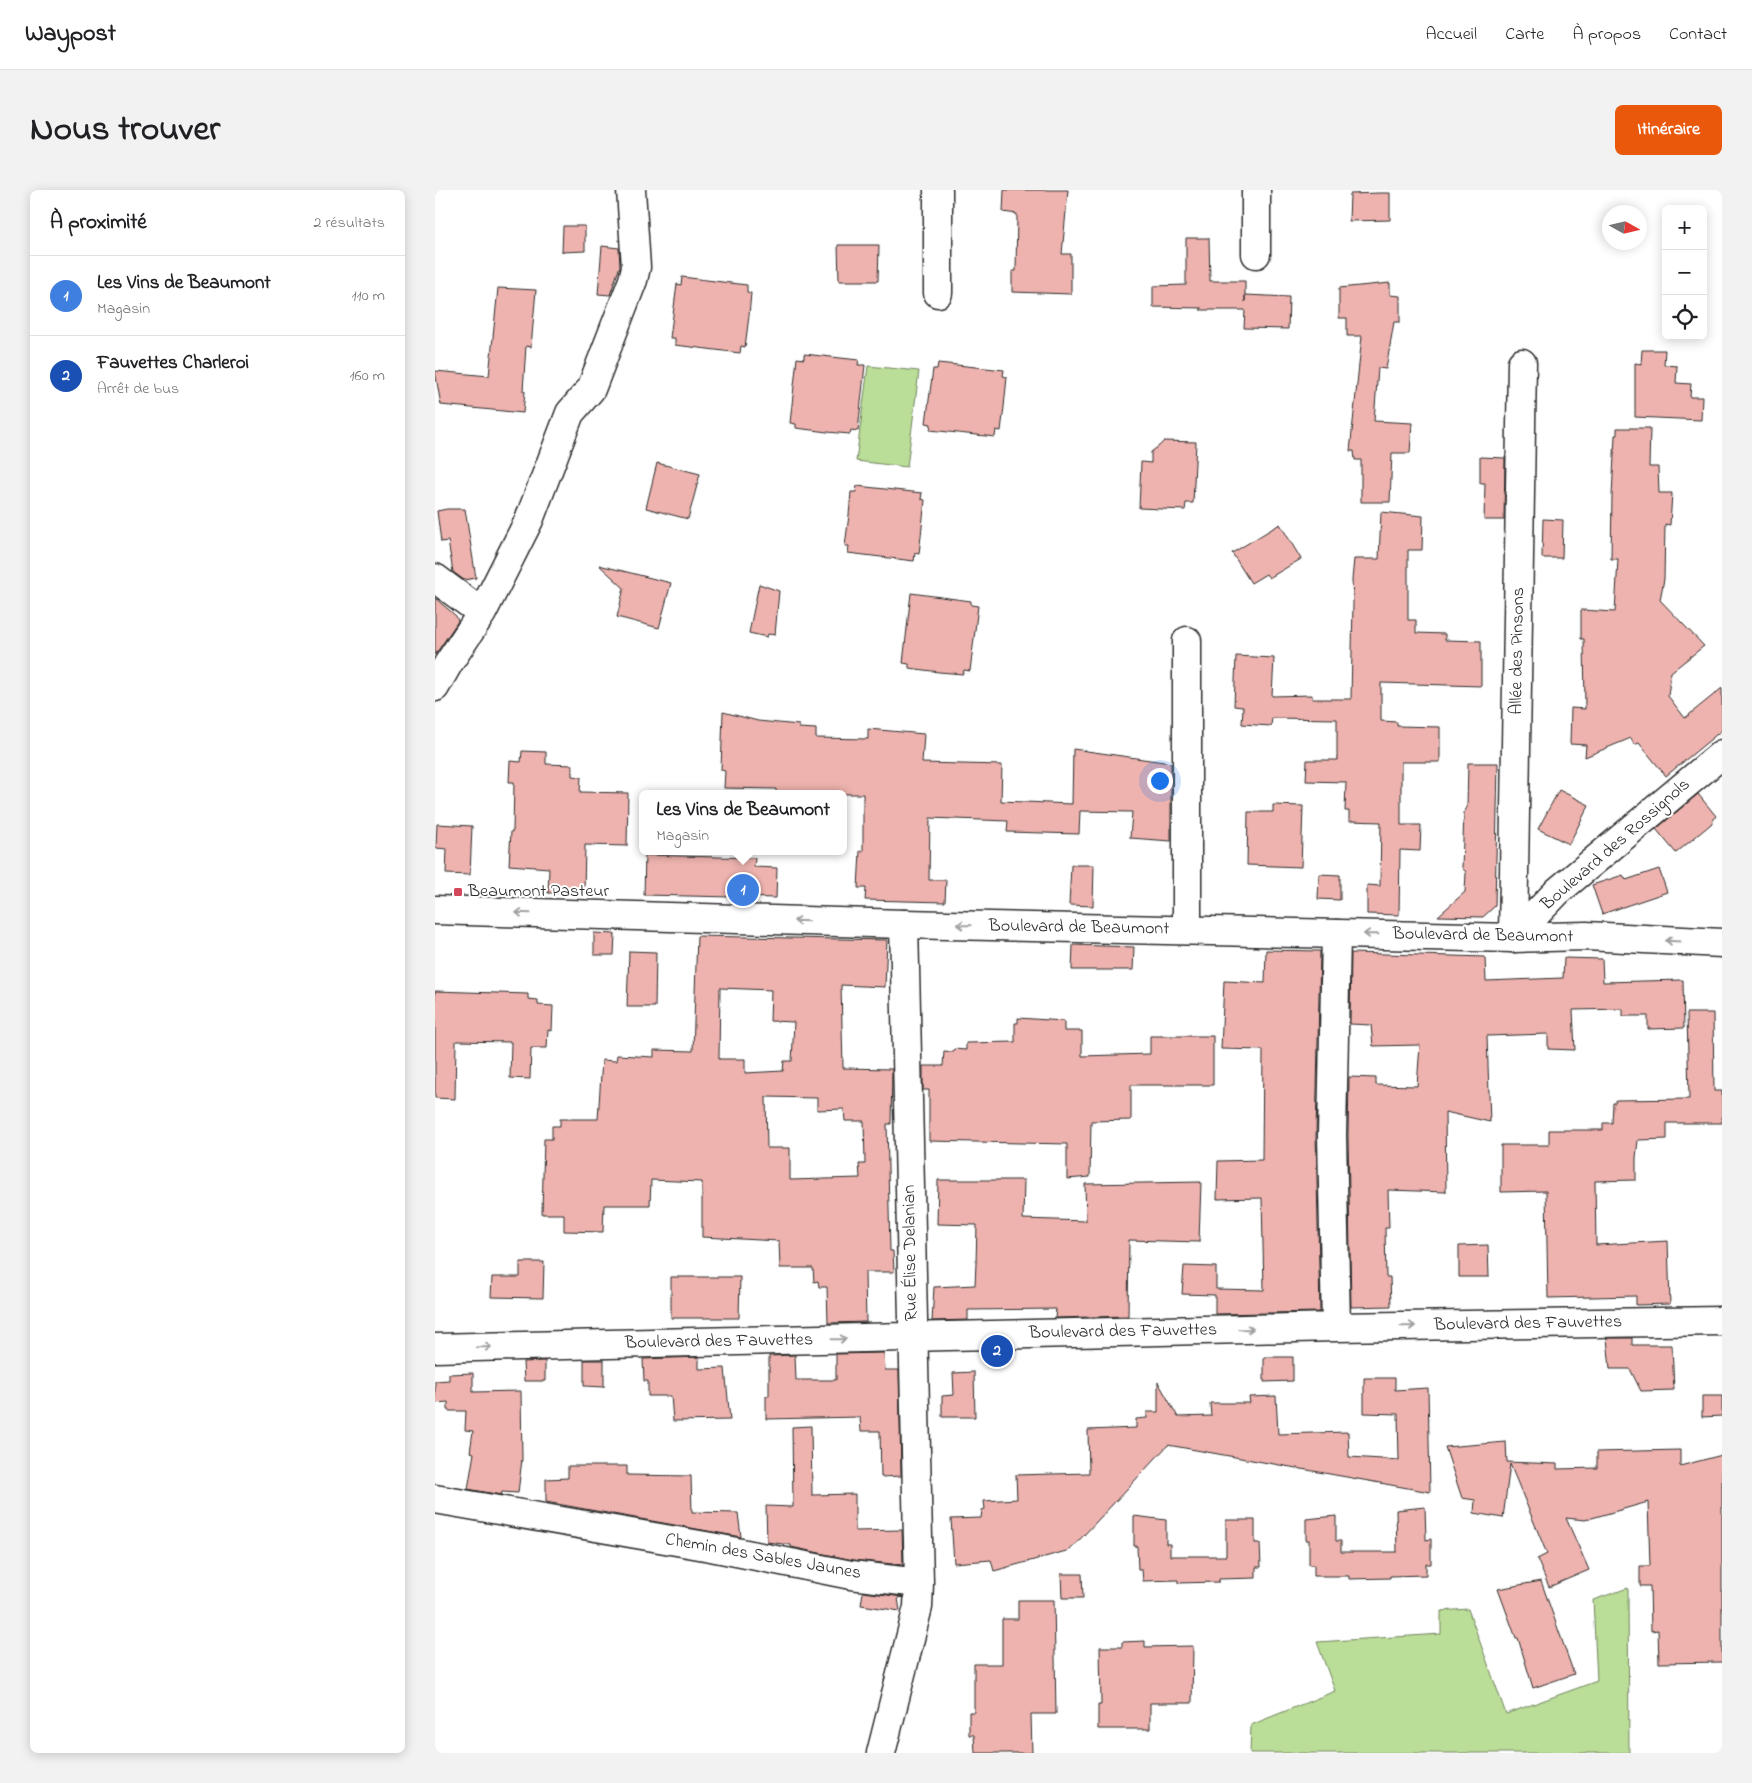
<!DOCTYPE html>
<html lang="fr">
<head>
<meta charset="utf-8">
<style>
  body { margin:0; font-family:"Indie Flower",sans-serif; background:#f2f2f2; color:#202124 }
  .controls { position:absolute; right:15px; top:15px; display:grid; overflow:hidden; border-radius:8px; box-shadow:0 2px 12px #0003 }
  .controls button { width:45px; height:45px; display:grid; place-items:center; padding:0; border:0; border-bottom:1px solid #e0e0e0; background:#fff; color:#202124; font:25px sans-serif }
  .compass { position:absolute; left:1167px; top:15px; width:45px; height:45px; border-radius:50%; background:#fff; box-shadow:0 2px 12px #0003; rotate:98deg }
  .you { position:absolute; left:724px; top:590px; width:18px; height:18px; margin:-12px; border:4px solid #fff; border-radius:50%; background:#1a73e8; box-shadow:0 0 0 8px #1a73e833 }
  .badge { display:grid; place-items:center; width:32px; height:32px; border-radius:50%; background:#ea580c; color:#fff; font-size:16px; font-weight:700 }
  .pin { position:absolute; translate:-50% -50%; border:2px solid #fff; box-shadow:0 1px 5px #0006 }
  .popup { position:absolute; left:204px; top:600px; width:208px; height:65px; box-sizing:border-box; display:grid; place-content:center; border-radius:8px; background:#fff; filter:drop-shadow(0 1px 4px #0005); font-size:16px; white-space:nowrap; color:#757577 }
  .popup b { font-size:19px; color:#202124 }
  .popup::after { content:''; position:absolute; left:50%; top:100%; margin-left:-10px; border:10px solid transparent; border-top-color:#fff }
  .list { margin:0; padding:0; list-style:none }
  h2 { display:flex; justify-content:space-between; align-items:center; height:65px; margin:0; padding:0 20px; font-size:21px }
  h2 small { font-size:16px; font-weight:400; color:#757577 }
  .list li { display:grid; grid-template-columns:32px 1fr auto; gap:15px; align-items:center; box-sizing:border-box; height:80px; padding:0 20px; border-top:1px solid #e0e0e0 }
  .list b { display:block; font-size:19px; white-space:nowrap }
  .list p { margin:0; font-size:16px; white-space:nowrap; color:#757577 }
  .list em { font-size:16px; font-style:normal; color:#757577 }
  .icon { flex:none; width:28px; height:28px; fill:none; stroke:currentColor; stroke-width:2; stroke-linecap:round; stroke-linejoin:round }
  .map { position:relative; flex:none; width:1287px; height:1563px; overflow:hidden; border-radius:8px }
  header { display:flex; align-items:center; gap:30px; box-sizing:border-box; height:70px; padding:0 25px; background:#fff; border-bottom:1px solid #e0e0e0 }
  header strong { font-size:24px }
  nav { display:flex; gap:28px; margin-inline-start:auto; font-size:18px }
  .intro { display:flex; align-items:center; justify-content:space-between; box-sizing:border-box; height:120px; padding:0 30px }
  h1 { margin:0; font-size:35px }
  .button { padding:12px 22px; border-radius:8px; background:#ea580c; color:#fff; font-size:18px; font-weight:700 }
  main { display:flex; gap:30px; padding:0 30px }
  aside { flex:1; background:#fff; border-radius:8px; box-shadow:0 2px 12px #0003 }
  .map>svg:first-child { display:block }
  .green { fill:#badd97; stroke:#728461 }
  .building { fill:#eeb3ae; stroke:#2b2b2b; fill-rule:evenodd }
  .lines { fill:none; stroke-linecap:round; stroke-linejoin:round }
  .minor-casing { stroke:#2b2b2b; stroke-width:31 }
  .tertiary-casing { stroke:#2b2b2b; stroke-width:31 }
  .minor { stroke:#fff; stroke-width:28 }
  .tertiary { stroke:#fff; stroke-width:28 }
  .oneway { stroke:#a0a0a0 }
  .poi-dot { fill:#d1495b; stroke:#fff; stroke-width:2 }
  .labels { text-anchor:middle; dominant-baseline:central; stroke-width:4; stroke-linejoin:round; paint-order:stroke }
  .street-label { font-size:18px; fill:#2b2b2b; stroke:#fff }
  .poi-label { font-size:18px; fill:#2b2b2b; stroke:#fff; text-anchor:start }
</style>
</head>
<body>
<header>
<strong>Waypost</strong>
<nav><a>Accueil</a><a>Carte</a><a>À propos</a><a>Contact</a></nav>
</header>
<div class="intro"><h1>Nous trouver</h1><a class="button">Itinéraire</a></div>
<main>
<aside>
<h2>À proximité<small>2 résultats</small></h2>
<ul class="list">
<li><span class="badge" style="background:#3f7fe0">1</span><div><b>Les Vins de Beaumont</b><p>Magasin</p></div><em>110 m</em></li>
<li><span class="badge" style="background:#1a4fb4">2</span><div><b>Fauvettes Charleroi</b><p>Arrêt de bus</p></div><em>160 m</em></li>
</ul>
</aside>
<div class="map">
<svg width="1287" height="1563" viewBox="0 0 1287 1563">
  <rect width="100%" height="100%" fill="#fff"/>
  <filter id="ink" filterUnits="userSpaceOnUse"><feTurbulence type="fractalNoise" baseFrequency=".02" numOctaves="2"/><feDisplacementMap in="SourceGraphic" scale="10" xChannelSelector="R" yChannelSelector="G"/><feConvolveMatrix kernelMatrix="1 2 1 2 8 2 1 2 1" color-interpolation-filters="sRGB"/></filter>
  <g filter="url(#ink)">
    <path class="green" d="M 433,176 L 484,181 L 472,277 L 421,271 Z
      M 1193,1398 L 1194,1563 L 815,1563 L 816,1535 L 900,1501 L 882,1452 L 1006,1444 L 1006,1421 L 1033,1419 L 1071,1524 L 1162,1491 L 1158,1410 Z"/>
    <path class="building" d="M 569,0 L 633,0 L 627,64 L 636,64 L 636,104 L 577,102 L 577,81 L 581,81 L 582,24 L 568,22 Z
      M 944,3 L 955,3 L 955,30 L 914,31 L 915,4 Z
      M 128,36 L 150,36 L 150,61 L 127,62 Z
      M 751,48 L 774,48 L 775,91 L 810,91 L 810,112 L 810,105 L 854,107 L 853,139 L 809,138 L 810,120 L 765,120 L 767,118 L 718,117 L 718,96 L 751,95 Z
      M 403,55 L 444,55 L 443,91 L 404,91 Z
      M 167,56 L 184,58 L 185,76 L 175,105 L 163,104 Z
      M 247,87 L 312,95 L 312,102 L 316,103 L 314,126 L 310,157 L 306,156 L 305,163 L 240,155 L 240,148 L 235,148 L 242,94 L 246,95 Z
      M 955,93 L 955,105 L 965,106 L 965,132 L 959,132 L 951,179 L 943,178 L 939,231 L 977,233 L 975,263 L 957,263 L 955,312 L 926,312 L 926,270 L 920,270 L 919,261 L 915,261 L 927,146 L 912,146 L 912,128 L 904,128 L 904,98 Z
      M 63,98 L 101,100 L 96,157 L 91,156 L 88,201 L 90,201 L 88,223 L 6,215 L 0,181 L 54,186 Z
      M 1207,160 L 1230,160 L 1229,175 L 1242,176 L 1241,193 L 1256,194 L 1255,207 L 1267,207 L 1266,230 L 1200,227 L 1200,173 L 1206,174 Z
      M 369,164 L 424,170 L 423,175 L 430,175 L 423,241 L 416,240 L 415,244 L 392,242 L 361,238 L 361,234 L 355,233 L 362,168 L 369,169 Z
      M 503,173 L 569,180 L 568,186 L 572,187 L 569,217 L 566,241 L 561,240 L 560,247 L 495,240 L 496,234 L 491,233 L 495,202 L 498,179 L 502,179 Z
      M 1182,238 L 1215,238 L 1214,277 L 1223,277 L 1224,303 L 1237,303 L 1235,335 L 1230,334 L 1229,389 L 1225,410 L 1269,456 L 1236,482 L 1233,506 L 1250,528 L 1287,498 L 1287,540 L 1231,586 L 1204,553 L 1199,555 L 1196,548 L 1150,567 L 1151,555 L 1135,554 L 1136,518 L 1150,519 L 1149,449 L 1146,449 L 1146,420 L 1180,422 L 1183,369 L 1176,369 L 1177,306 L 1180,245 L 1182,245 Z
      M 729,251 L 761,252 L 758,313 L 751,313 L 750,320 L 704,318 L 706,272 L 716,273 L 716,262 L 724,256 Z
      M 1045,267 L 1070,268 L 1069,330 L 1049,330 L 1050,293 L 1045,293 Z
      M 222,273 L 265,284 L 253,329 L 211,318 Z
      M 422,296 L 487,303 L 486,309 L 490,310 L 484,364 L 480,363 L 479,371 L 413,363 L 414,356 L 410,356 L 414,325 L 416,302 L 421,302 Z
      M 12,319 L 30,319 L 41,388 L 29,390 L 18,382 L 13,351 L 6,352 L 2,321 Z
      M 946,322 L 988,326 L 987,360 L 973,360 L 973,430 L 981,430 L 981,443 L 1010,444 L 1010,450 L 1046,451 L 1046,496 L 946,493 L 946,531 L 962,532 L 962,536 L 1005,537 L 1005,572 L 966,572 L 966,635 L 986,635 L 985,661 L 965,660 L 964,725 L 932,724 L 932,695 L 945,696 L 946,632 L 914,631 L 914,621 L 910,621 L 911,592 L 871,591 L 872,570 L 902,570 L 902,529 L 837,528 L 836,536 L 807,534 L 808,517 L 799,516 L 801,466 L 839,468 L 837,506 L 877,505 L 877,509 L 916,509 L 918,413 L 917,390 L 919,369 L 944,369 Z
      M 1108,329 L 1128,330 L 1127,368 L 1107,368 Z
      M 845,334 L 866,369 L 834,388 L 831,384 L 816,393 L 797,363 Z
      M 164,375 L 236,393 L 224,438 L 182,427 L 189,398 Z
      M 324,394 L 344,401 L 340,445 L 333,444 L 332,447 L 314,443 Z
      M 476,403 L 536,411 L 536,415 L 543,416 L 535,481 L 529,480 L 528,484 L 504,482 L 474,478 L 474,474 L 468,473 Z
      M 0,408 L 21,426 L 23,431 L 0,465 Z
      M 288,522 L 323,531 L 364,535 L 364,538 L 381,539 L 381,548 L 433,549 L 433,539 L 489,544 L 487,573 L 567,575 L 566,611 L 637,614 L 638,559 L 736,573 L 736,651 L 695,648 L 697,622 L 645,621 L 644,644 L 572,642 L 573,631 L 495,628 L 494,690 L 511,690 L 510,712 L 430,710 L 431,698 L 423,698 L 425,661 L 428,661 L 428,604 L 341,604 L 341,599 L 289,598 L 290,581 L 286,580 Z
      M 87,561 L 111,562 L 111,574 L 137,575 L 137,586 L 146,587 L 145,602 L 193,603 L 192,656 L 150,655 L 149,703 L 113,703 L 114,678 L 74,675 L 76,641 L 78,641 L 79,592 L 74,592 L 75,571 L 86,572 Z
      M 1033,573 L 1063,573 L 1060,716 L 1048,727 L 1003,726 L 1030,702 L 1031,682 L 1027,678 L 1028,650 L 1029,623 L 1032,617 Z
      M 1124,600 L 1154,615 L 1134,654 L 1103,639 Z
      M 1263,604 L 1281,626 L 1276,634 L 1241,663 L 1221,639 Z
      M 838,615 L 868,616 L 866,677 L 812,675 L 813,622 L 838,622 Z
      M 2,634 L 37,636 L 35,685 L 11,684 L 12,659 L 1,658 Z
      M 210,665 L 320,668 L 319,677 L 342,678 L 341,708 L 209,705 Z
      M 636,675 L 659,675 L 658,716 L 634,715 Z
      M 1224,679 L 1232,702 L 1167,724 L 1157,695 L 1188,685 L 1191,690 Z
      M 884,684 L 905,685 L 905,710 L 883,709 Z
      M 159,743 L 180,744 L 179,765 L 159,765 Z
      M 262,746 L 452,750 L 450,797 L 406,795 L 408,878 L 457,879 L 456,934 L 452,934 L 455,1061 L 458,1061 L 459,1082 L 430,1082 L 431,1132 L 393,1133 L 392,1097 L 384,1097 L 383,1091 L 379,1092 L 378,1078 L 345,1078 L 344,1051 L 267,1047 L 267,992 L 216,990 L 215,1015 L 169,1015 L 168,1042 L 129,1041 L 129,1024 L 107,1024 L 109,949 L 117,949 L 117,936 L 125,936 L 125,929 L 163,929 L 167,870 L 181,871 L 182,865 L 219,867 L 219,860 L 258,861 ZM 285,798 L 336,800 L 335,831 L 359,832 L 357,871 L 349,871 L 348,881 L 310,883 L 310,869 L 284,869 ZM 331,907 L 382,908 L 382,920 L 409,919 L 410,931 L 429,931 L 430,974 L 424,974 L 425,988 L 355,990 L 355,958 L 332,958 Z
      M 638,755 L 699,757 L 698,780 L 637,780 Z
      M 831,760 L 885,761 L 881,945 L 885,1122 L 780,1124 L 780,1105 L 747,1104 L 749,1076 L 781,1077 L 781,1099 L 829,1100 L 827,1008 L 782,1009 L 783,971 L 827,970 L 828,860 L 786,859 L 789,791 L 830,793 Z
      M 194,761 L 221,762 L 220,817 L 192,817 Z
      M 916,763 L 1050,767 L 1051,791 L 1128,788 L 1129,768 L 1167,769 L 1168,792 L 1248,790 L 1249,838 L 1213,839 L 1213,826 L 1188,826 L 1188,819 L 1138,820 L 1140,860 L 1113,859 L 1113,844 L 1052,846 L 1055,932 L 1010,922 L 1011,1002 L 953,1000 L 954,1038 L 950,1038 L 951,1087 L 955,1087 L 956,1116 L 916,1117 L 913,945 L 914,887 L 941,888 L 941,895 L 982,896 L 985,855 L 938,856 L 936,835 L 915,834 Z
      M 0,801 L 93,804 L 93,809 L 103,810 L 103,815 L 118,816 L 117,841 L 113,840 L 112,858 L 96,858 L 95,889 L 75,888 L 76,852 L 21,851 L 20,909 L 0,908 Z
      M 1252,823 L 1278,823 L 1279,901 L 1287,901 L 1287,933 L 1232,933 L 1232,949 L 1203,950 L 1201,968 L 1201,990 L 1160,991 L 1161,1055 L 1233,1051 L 1235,1114 L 1201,1115 L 1201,1106 L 1113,1108 L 1111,1001 L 1066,1002 L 1066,955 L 1114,955 L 1114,940 L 1168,940 L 1168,933 L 1177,933 L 1178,913 L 1180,913 L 1181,910 L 1254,909 Z
      M 583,828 L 629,831 L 629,841 L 647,841 L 647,866 L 715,864 L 715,846 L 778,846 L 778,895 L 696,895 L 696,930 L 656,931 L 655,987 L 632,989 L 632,954 L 494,951 L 494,900 L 488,900 L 488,876 L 508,876 L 509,861 L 519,862 L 519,859 L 531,860 L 531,853 L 580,852 L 580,833 L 583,833 Z
      M 503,990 L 589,990 L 588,1029 L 651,1031 L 650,994 L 766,992 L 764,1052 L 694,1050 L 693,1126 L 620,1128 L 621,1119 L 533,1120 L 533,1130 L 497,1131 L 499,1097 L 540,1095 L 541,1073 L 542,1035 L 502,1034 Z
      M 1053,1055 L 1054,1087 L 1024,1087 L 1024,1056 Z
      M 85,1072 L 109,1072 L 108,1108 L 56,1107 L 57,1087 L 85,1087 Z
      M 236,1087 L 305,1087 L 304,1128 L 236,1128 Z
      M 1172,1148 L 1197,1148 L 1197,1155 L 1237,1155 L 1239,1200 L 1206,1201 L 1195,1179 L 1175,1179 Z
      M 449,1163 L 450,1180 L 464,1180 L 466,1286 L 446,1287 L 445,1241 L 426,1241 L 425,1227 L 331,1229 L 331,1206 L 334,1206 L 334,1166 L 360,1165 L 361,1190 L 401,1190 L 401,1164 Z
      M 264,1167 L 264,1179 L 290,1178 L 295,1230 L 238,1231 L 236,1206 L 213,1206 L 213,1191 L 209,1191 L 208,1169 Z
      M 829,1167 L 858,1167 L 858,1191 L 829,1192 Z
      M 149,1170 L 169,1170 L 169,1197 L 149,1196 Z
      M 110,1171 L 110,1191 L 89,1191 L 88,1172 Z
      M 539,1182 L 540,1227 L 507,1227 L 507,1206 L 519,1205 L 518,1183 Z
      M 38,1183 L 38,1202 L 86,1201 L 87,1269 L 83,1303 L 67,1302 L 66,1305 L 33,1299 L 39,1263 L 35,1262 L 38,1241 L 30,1240 L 31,1221 L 13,1221 L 13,1212 L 0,1213 L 0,1191 L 14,1190 L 14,1184 Z
      M 929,1188 L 960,1188 L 960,1200 L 993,1198 L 995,1302 L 733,1255 L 635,1360 L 559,1381 L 556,1370 L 519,1373 L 516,1329 L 546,1328 L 547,1320 L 550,1319 L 549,1311 L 582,1309 L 581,1285 L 654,1283 L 653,1240 L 701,1238 L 701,1229 L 712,1228 L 712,1222 L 723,1222 L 723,1192 L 743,1227 L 776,1226 L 775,1213 L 815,1213 L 814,1207 L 841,1206 L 843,1244 L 913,1242 L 914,1267 L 964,1270 L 963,1224 L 929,1223 Z
      M 1267,1206 L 1287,1206 L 1287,1226 L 1267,1227 Z
      M 376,1236 L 377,1305 L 420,1304 L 420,1341 L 467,1340 L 468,1375 L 418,1370 L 356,1357 L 356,1355 L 332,1352 L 331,1316 L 358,1317 L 357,1237 Z
      M 1071,1252 L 1072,1272 L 1122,1274 L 1122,1279 L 1162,1278 L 1162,1262 L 1245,1260 L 1245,1276 L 1287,1265 L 1287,1472 L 1224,1473 L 1223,1440 L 1216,1441 L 1215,1396 L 1205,1396 L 1205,1376 L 1215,1376 L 1213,1312 L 1150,1330 L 1131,1328 L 1154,1380 L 1114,1397 L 1102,1369 L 1112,1364 L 1075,1274 L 1068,1328 L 1039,1323 L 1040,1310 L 1027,1308 L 1010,1257 Z
      M 133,1276 L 192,1276 L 192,1285 L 256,1286 L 257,1322 L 303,1323 L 306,1347 L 111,1312 L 111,1289 L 133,1288 Z
      M 990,1317 L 991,1350 L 996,1349 L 996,1374 L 991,1374 L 991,1385 L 955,1386 L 955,1388 L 914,1389 L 914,1386 L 879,1386 L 879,1375 L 874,1375 L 874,1350 L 871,1350 L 871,1329 L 901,1326 L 901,1351 L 906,1351 L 906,1362 L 962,1362 L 961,1320 Z
      M 699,1326 L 731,1330 L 731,1354 L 735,1354 L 735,1366 L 791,1366 L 791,1330 L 820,1330 L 820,1353 L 825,1353 L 826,1377 L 821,1377 L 821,1388 L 784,1389 L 784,1392 L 743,1393 L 743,1390 L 708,1391 L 707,1380 L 703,1380 L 702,1356 L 699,1356 Z
      M 626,1384 L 647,1384 L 648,1408 L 627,1408 Z
      M 1106,1391 L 1139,1484 L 1098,1498 L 1083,1448 L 1081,1448 L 1063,1399 Z
      M 428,1402 L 468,1407 L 463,1408 L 465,1421 L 426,1415 Z
      M 583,1410 L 619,1410 L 621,1524 L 596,1524 L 597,1563 L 540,1563 L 539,1545 L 534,1545 L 534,1522 L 539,1522 L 539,1474 L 567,1474 L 567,1429 L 583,1429 Z
      M 710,1451 L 710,1457 L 758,1456 L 757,1513 L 715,1513 L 715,1539 L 663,1539 L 663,1515 L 666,1515 L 665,1457 L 687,1457 L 687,1452 Z"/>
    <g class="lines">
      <defs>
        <path id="minor" d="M 503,0 L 503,103
          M 821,64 L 821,0
          M 0,388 L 47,423
          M 0,497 L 13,474 L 47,423 L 94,330 L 135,223 L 156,199 L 198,90 L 201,77 L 196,0
          M 469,734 L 484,1393
          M 752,740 L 752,451
          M 1078,748 L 1087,173
          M 1078,748 L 1123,701 L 1287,564
          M 901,1137 L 897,945 L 901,744
          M 0,1158 L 901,1137 L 1287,1131
          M 0,1309 L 276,1357 L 416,1385 L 484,1393 L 483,1417 L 446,1563"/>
        <path id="tertiary" d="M 0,720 L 469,734 L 1078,748 L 1151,746 L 1287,753"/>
      </defs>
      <use href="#minor" class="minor-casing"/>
      <use href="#tertiary" class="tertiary-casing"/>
      <use href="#minor" class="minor"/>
      <use href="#tertiary" class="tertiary"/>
    </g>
    <defs><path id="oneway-shaft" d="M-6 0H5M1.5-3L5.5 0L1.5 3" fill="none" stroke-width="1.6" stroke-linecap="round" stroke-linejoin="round" transform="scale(1.25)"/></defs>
    <g class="oneway">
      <use href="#oneway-shaft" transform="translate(88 723) rotate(-178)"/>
      <use href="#oneway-shaft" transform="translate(366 731) rotate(-178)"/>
      <use href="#oneway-shaft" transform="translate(529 735) rotate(-179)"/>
      <use href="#oneway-shaft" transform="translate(936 744) rotate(-179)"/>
      <use href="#oneway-shaft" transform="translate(1238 751) rotate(-177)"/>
      <use href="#oneway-shaft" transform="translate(973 1136) rotate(-1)"/>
      <use href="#oneway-shaft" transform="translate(811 1139) rotate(-1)"/>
      <use href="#oneway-shaft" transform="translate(404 1149) rotate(-1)"/>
      <use href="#oneway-shaft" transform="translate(49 1157) rotate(-1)"/>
    </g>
  </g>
  <rect class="poi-dot" x="18" y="697" width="10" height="10" rx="2.5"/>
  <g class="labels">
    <g class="street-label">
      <text transform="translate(1083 461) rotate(-89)">Allée des Pinsons</text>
      <text transform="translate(1181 655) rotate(-41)">Boulevard des Rossignols</text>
      <text transform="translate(644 738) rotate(1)">Boulevard de Beaumont</text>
      <text transform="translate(1048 746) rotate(1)">Boulevard de Beaumont</text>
      <text transform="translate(476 1063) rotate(-91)">Rue Élise Delanian</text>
      <text transform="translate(1093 1134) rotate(-1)">Boulevard des Fauvettes</text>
      <text transform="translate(688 1142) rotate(-1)">Boulevard des Fauvettes</text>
      <text transform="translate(284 1152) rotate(-1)">Boulevard des Fauvettes</text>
      <text transform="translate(328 1367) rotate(10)">Chemin des Sables Jaunes</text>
    </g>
    <g class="poi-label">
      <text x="33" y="702">Beaumont Pasteur</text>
    </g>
  </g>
</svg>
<div class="controls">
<button>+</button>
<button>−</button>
<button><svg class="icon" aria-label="locate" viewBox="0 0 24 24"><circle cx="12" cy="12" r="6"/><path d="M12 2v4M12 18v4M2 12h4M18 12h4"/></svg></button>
</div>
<svg class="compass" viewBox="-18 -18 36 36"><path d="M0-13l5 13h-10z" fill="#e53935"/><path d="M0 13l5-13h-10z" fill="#757577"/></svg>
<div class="you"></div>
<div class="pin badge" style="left:308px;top:700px;background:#3f7fe0">1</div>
<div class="popup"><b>Les Vins de Beaumont</b>Magasin</div>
<div class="pin badge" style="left:562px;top:1161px;background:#1a4fb4">2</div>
</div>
</main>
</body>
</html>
